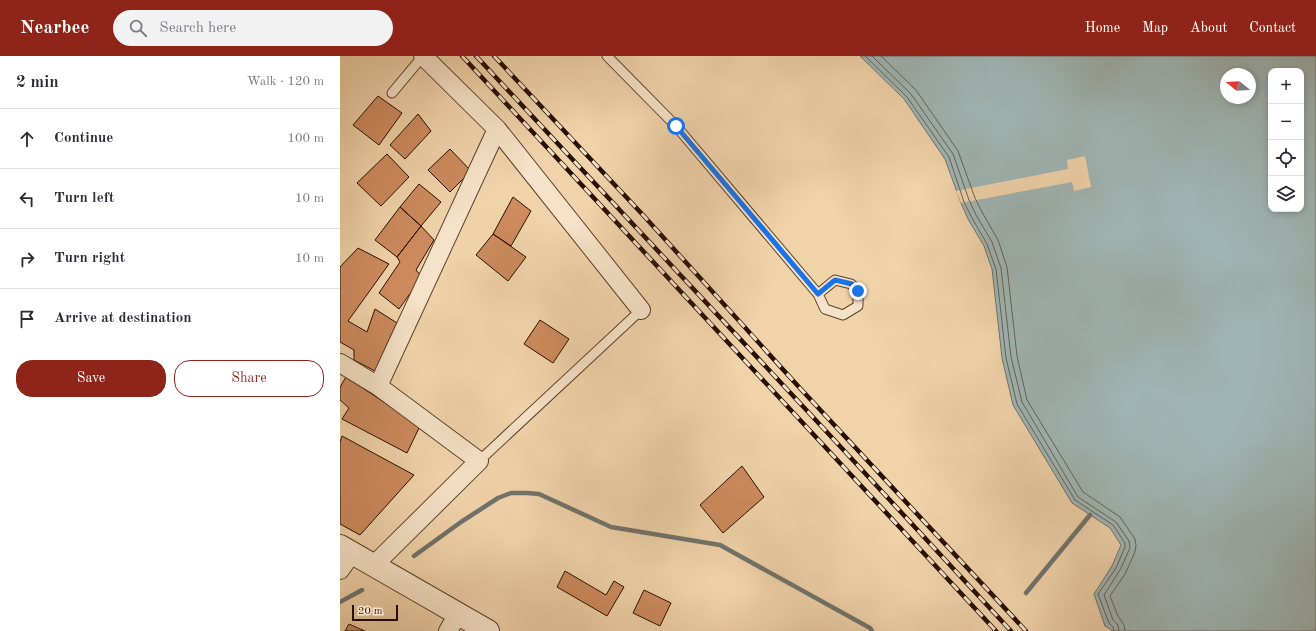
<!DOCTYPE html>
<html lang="en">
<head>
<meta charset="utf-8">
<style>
  body { margin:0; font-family:"Old Standard TT",serif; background:#f2f2f3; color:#2b2b33 }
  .controls { position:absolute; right:12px; top:12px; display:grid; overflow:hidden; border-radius:8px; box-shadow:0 2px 6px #0003 }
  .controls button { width:36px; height:36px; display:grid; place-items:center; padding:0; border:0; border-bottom:1px solid #e1e1e2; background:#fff; color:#2b2b33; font:20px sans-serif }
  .compass { position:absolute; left:880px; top:12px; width:36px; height:36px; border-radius:50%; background:#fff; box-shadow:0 2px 6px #0003; rotate:288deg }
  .scale { position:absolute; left:12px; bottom:10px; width:46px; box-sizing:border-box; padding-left:4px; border:2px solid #290f01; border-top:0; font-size:11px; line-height:14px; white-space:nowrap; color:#290f01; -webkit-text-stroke:3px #f6e2c8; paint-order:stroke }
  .stop { position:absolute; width:12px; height:12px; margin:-9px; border:3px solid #1a73e8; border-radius:50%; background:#fff }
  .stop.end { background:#1a73e8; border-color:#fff; box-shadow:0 1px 4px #0008 }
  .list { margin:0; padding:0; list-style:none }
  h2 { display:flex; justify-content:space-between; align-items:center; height:52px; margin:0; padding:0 16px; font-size:17px }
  h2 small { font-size:13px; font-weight:400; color:#7c7c81 }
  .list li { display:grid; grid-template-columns:26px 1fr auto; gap:12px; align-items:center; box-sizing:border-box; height:60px; padding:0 16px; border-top:1px solid #e1e1e2 }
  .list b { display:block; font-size:15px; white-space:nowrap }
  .list em { font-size:13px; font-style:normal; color:#7c7c81 }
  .actions { display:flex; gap:8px; padding:12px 16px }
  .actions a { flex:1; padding:9px 0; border:1px solid #8f2418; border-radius:16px; text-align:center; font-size:14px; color:#8f2418 }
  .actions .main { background:#8f2418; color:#fff }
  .icon { flex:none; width:22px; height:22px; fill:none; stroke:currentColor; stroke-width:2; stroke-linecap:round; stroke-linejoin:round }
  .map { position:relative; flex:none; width:976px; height:575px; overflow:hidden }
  header { display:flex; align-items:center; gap:24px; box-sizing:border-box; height:56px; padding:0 20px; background:#8f2418; color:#fff }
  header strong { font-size:19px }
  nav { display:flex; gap:22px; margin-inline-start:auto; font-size:14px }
  .search { width:280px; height:36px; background:#f2f2f3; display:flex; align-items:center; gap:10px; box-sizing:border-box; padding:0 14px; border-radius:22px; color:#7c7c81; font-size:15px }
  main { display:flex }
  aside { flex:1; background:#fff }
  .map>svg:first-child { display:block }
  .water { fill:#9fb5b4; stroke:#70736c; fill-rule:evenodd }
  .pier { fill:#f1d3aa }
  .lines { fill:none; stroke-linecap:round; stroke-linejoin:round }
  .shore { stroke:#64625a; stroke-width:1 }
  .stream { stroke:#70736c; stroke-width:4.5 }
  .building { fill:#cd8b5e; stroke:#290f01 }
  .service-casing { stroke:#5b402b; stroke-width:11 }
  .minor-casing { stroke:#5b402b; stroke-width:20 }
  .tertiary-casing { stroke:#5b402b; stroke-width:24 }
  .service { stroke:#f6e2c8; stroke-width:9 }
  .minor { stroke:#f6e2c8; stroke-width:18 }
  .tertiary { stroke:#f6e2c8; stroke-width:22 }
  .rail-casing { stroke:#290f01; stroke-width:4.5 }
  .rail { stroke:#f6e2c8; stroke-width:3; stroke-dasharray:9; stroke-linecap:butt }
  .route { stroke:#1a73e8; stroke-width:5 }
</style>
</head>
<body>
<header>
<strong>Nearbee</strong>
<div class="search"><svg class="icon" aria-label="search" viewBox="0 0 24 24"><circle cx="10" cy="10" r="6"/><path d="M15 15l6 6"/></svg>Search here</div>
<nav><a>Home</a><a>Map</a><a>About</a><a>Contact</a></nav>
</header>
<main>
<aside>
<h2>2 min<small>Walk · 120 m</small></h2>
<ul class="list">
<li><svg class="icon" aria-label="ahead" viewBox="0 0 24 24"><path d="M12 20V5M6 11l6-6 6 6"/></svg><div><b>Continue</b></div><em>100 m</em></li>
<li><svg class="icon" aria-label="left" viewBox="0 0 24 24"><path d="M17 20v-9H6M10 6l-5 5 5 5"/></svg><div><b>Turn left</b></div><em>10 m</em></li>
<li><svg class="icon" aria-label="right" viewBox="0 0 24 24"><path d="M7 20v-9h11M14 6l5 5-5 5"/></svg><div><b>Turn right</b></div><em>10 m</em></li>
<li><svg class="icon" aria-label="arrive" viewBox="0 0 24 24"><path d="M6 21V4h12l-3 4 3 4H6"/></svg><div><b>Arrive at destination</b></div></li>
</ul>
<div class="actions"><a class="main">Save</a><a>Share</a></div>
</aside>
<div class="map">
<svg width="976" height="575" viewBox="0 0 976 575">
  <rect width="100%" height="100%" fill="#f1d3aa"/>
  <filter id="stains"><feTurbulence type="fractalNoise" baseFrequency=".005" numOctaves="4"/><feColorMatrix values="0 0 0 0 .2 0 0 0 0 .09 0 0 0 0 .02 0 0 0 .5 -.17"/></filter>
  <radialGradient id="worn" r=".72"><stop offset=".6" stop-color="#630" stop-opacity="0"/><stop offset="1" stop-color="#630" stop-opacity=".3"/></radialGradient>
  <path class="water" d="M 520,0 L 976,0 L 976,575 L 773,575 L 765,570 L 754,538 L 772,510 L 781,489 L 770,472 L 732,447 L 673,349 L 662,302 L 652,213 L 644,190 L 628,163 L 621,147 L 605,103 L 564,43 ZM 931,15 L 961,15 L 961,153 L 931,153 ZM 886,18 L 910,18 L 910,42 L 886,42 Z"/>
  <path class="pier" d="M 745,100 L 751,131 L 734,135 L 732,126 L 621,147 L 616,135 L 728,113 L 727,104 Z"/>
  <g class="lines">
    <path class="shore" d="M 525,0 L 567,41 L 609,101 L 624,146 L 632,162 L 647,188 L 656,213 L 666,302 L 677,348 L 735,444 L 773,469 L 785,487 L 785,491 L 776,512 L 758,538 L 769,567 L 773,571 L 774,575
      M 532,0 L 571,38 L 613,98 L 629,144 L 636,159 L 652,186 L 661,212 L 671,301 L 682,346 L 738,441 L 776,466 L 789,485 L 790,492 L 780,514 L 764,539 L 773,564 L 778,569 L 779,575
      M 541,0 L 576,34 L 618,95 L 635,142 L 642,156 L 658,184 L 667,211 L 677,300 L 687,344 L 743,436 L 780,461 L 795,483 L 796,489 L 795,496 L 785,518 L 770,540 L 778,560 L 784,569 L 785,575"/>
    <path class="stream" d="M 74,500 L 121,466 L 158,442 L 171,437 L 187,437 L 199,438 L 271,471 L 380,489 L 530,572 L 532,575
      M 686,537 L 750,459
      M 0,546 L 22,534"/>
  </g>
  <path class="building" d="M 38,40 L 62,57 L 39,89 L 13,69 Z
    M 78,58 L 91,75 L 65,103 L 50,89 Z
    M 110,93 L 131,115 L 110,136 L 88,114 Z
    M 47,98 L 69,121 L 41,150 L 17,127 Z
    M 79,128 L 101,146 L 81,170 L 60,151 Z
    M 173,141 L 191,155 L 171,190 L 153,178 Z
    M 60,151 L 81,170 L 57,201 L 35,184 Z
    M 81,170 L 94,184 L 76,214 L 82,221 L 59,253 L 39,237 L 60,206 L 57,201 Z
    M 153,178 L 186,201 L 168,225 L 136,199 Z
    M 18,192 L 49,208 L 8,265 L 27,276 L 35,253 L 57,267 L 35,315 L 14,304 L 14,294 L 0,286 L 0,211 Z
    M 200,264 L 229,283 L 213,307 L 184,288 Z
    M 6,321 L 80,370 L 67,397 L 2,363 L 9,352 L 0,344 L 0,331 Z
    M 2,380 L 74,419 L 20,479 L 0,468 L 0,386 Z
    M 402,410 L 424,441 L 383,477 L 360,449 Z
    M 225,515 L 266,539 L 274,525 L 284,531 L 267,560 L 217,531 Z
    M 304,534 L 331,547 L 320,570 L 293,557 Z
    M 9,568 L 25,575 L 5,575 Z"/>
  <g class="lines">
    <defs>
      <path id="service" d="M 267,0 L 336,70 L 478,238 L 485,253 L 503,259 L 518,250 L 518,235 L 511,228 L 495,224 L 478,238
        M 52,37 L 83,0
        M 139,405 L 301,254"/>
      <path id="minor" d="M 83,0 L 157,73 L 301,254
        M 0,307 L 38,330 L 139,405 L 34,509
        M 38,330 L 157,73
        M 0,514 L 12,497
        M 108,575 L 118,558"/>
      <path id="tertiary" d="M 0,490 L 148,575"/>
    </defs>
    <use href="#service" class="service-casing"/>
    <use href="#minor" class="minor-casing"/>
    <use href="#tertiary" class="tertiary-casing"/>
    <use href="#service" class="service"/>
    <use href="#minor" class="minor"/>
    <use href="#tertiary" class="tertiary"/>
    <defs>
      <path id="rail" d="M 122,0 L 656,575
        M 136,0 L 485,374 L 671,575
        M 154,0 L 303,159 L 458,330 L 686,575"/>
    </defs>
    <use href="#rail" class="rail-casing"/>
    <use href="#rail" class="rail"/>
  </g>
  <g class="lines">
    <path class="route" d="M 336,70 L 478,238 L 495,224 L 512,228 L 518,235"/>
  </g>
  <rect width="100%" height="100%" filter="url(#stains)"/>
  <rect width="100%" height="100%" fill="url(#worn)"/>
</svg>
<div class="controls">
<button>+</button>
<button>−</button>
<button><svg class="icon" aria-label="locate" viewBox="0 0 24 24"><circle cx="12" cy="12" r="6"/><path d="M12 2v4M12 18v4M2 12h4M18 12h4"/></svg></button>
<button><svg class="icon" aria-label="layers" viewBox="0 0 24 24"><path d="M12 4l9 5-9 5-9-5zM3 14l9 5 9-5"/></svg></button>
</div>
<svg class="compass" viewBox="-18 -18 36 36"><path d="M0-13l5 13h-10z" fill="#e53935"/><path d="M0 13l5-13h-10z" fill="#7c7c81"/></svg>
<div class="scale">20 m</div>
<div class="stop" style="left:336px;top:70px"></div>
<div class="stop end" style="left:518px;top:235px"></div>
</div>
</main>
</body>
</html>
